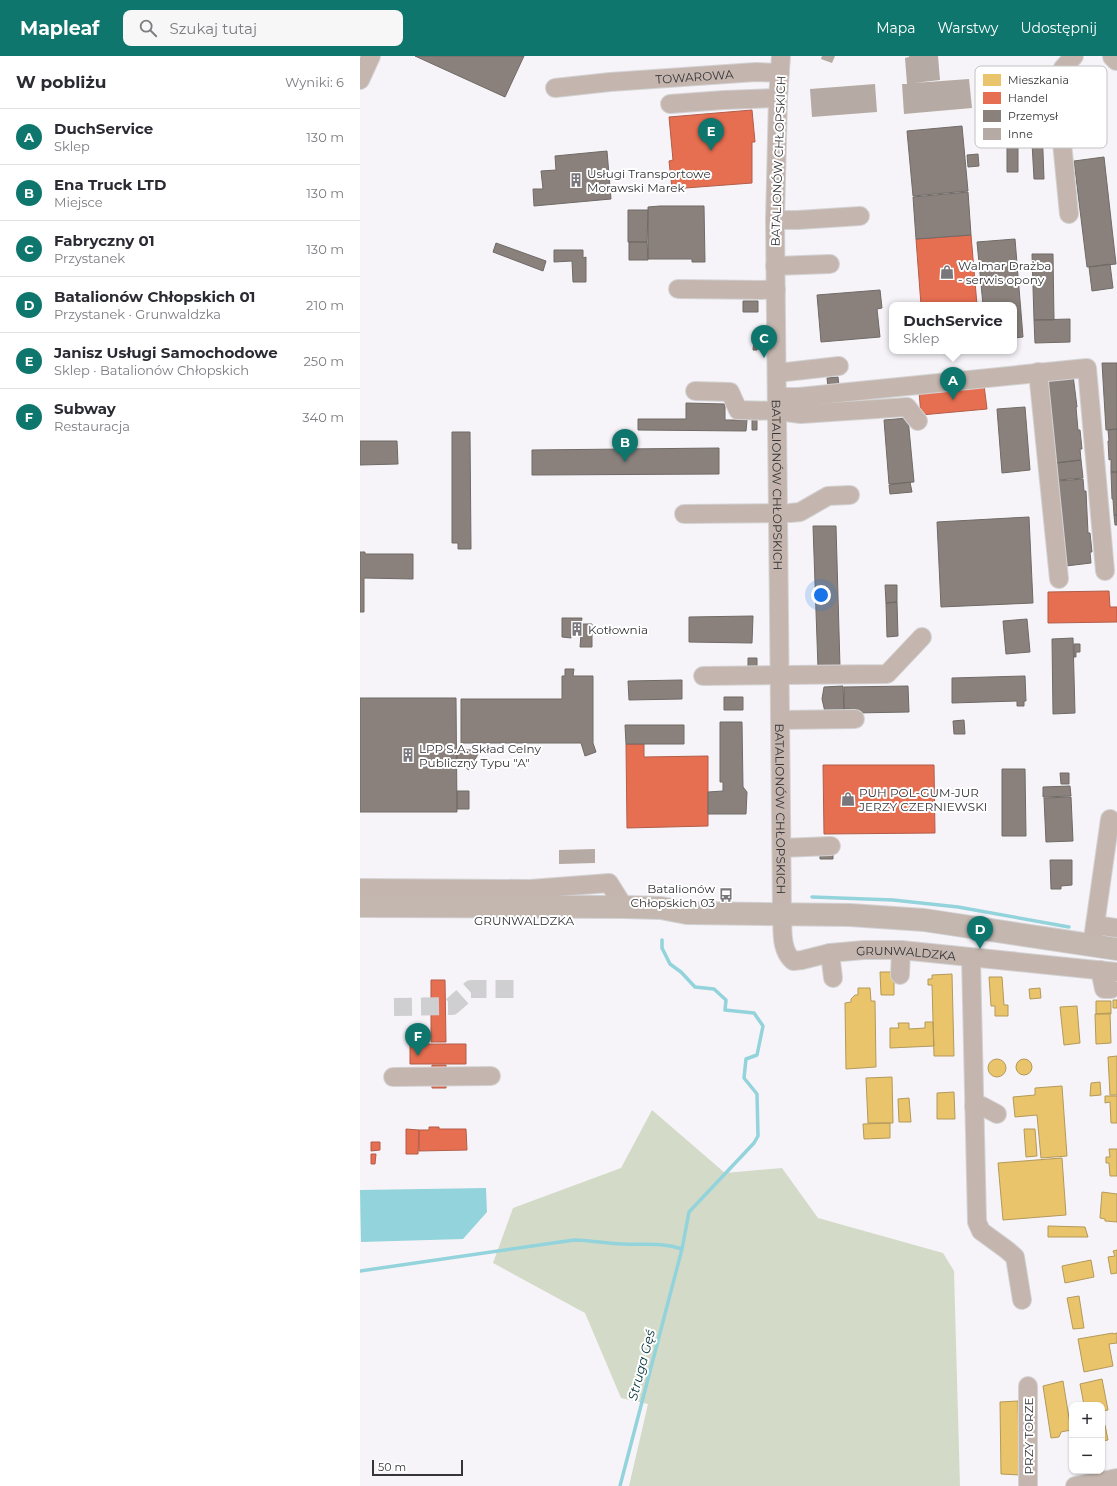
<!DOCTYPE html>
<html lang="pl">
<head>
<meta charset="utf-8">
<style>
  body { margin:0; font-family:Montserrat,sans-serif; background:#f7f7f7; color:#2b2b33 }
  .controls { position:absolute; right:12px; bottom:12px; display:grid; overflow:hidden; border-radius:8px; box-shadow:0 1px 3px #0004 }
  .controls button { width:36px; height:36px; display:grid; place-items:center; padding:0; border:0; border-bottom:1px solid #e1e1e2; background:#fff; color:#2b2b33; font:20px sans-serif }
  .scale { position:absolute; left:12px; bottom:10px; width:91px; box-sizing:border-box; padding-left:4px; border:2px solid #353437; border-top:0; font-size:11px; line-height:14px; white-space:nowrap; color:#353437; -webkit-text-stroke:3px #fff; paint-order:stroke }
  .you { position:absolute; left:461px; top:539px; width:14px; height:14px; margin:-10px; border:3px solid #fff; border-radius:50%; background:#1a73e8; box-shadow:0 0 0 6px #1a73e833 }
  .badge { display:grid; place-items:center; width:26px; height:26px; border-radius:50%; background:#0f766e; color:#fff; font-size:13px; font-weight:700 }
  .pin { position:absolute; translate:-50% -33px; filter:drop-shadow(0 1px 2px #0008) }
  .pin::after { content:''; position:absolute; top:21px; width:14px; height:12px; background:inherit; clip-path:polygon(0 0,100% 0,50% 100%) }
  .popup { position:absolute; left:529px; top:246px; width:128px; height:52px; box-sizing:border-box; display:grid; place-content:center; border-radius:8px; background:#fff; filter:drop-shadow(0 1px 3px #0005); font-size:13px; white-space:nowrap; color:#7c7c81 }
  .popup b { font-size:15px; color:#2b2b33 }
  .popup::after { content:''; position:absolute; left:50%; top:100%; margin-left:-8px; border:8px solid transparent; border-top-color:#fff }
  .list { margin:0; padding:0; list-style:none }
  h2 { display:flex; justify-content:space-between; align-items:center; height:52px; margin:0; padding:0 16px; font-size:17px }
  h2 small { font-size:13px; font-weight:400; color:#7c7c81 }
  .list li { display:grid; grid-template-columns:26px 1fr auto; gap:12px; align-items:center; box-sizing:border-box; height:56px; padding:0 16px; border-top:1px solid #e1e1e2 }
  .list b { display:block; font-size:15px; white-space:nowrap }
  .list p { margin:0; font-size:13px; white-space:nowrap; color:#7c7c81 }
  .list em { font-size:13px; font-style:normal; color:#7c7c81 }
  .icon { flex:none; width:22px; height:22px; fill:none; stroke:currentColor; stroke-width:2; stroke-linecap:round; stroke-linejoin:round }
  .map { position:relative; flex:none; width:757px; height:1430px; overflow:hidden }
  header { display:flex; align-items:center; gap:24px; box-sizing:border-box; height:56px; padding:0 20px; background:#0f766e; color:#fff }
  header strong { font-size:19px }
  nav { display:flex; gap:22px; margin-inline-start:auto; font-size:14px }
  .search { width:280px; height:36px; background:#f7f7f7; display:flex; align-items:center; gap:10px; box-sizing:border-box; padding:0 14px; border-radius:8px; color:#7c7c81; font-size:15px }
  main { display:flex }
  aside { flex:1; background:#fff }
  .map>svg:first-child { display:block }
  .green { fill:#d3dbc8 }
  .water { fill:#93d3dc }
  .homes { fill:#e9c46a; stroke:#b3995b }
  .shops { fill:#e76f51; stroke:#b25d49 }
  .industry { fill:#8a817c; stroke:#706a67 }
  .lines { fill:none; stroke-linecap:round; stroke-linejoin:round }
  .stream { stroke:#93d3dc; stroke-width:3.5 }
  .building { fill:#b5aaa4 }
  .minor-tunnel { stroke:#cfced1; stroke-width:18; stroke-dasharray:18 9; stroke-linecap:butt }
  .minor-casing { stroke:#d3d2d4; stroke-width:20 }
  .major-casing { stroke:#d3d2d4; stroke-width:24 }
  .minor { stroke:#c4b6ae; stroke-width:18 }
  .major { stroke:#c3b7b0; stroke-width:22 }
  .labels { text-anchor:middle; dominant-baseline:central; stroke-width:4; stroke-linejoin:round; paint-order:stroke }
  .street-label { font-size:12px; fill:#353437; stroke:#fff }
  .poi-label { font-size:12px; fill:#353437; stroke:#fff; text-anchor:start }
  .water-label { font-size:13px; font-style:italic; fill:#023136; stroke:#fff }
  .key { fill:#fff; stroke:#c2c2c3; stroke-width:1 }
  .key-label { font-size:11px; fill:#353437 }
</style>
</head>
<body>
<header>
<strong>Mapleaf</strong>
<div class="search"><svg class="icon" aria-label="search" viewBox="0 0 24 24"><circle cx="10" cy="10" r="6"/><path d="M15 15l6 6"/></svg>Szukaj tutaj</div>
<nav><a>Mapa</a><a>Warstwy</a><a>Udostępnij</a></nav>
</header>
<main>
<aside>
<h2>W pobliżu<small>Wyniki: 6</small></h2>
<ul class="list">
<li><span class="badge">A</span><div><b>DuchService</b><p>Sklep</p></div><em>130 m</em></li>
<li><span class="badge">B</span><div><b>Ena Truck LTD</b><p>Miejsce</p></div><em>130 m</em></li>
<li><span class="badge">C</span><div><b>Fabryczny 01</b><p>Przystanek</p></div><em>130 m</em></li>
<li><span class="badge">D</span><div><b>Batalionów Chłopskich 01</b><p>Przystanek · Grunwaldzka</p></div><em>210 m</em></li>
<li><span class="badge">E</span><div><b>Janisz Usługi Samochodowe</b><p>Sklep · Batalionów Chłopskich</p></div><em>250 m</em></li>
<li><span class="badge">F</span><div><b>Subway</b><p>Restauracja</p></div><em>340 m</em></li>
</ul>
</aside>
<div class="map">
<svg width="757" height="1430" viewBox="0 0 757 1430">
  <rect width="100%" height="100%" fill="#f6f4f8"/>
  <path class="green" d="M 292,1054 L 365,1117 L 422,1112 L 458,1162 L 583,1197 L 594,1215 L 600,1430 L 269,1430 L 288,1348 L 261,1342 L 225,1257 L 133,1207 L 153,1152 L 261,1112 Z"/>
  <path class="water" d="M 126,1132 L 127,1156 L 103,1183 L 1,1186 L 0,1134 Z"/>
  <path class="homes" d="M 520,916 L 534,916 L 534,939 L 521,939 Z
    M 592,918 L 594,1000 L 574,1000 L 572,929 L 568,929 L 568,923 L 572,923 L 572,919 Z
    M 629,921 L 642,921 L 644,949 L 648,949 L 648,960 L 635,960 L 635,950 L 631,950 Z
    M 498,932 L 510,932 L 511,945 L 515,945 L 516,1011 L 486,1013 L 485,947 L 491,946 L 491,943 L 495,939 L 498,939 Z
    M 680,932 L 681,942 L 670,943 L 669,933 Z
    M 753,944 L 757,944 L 757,952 L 753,952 Z
    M 736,945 L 751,945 L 751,958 L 736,958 Z
    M 717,950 L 720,987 L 704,989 L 700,951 Z
    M 750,957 L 751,987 L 736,988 L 735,958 Z
    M 565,966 L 573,966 L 574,990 L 530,992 L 530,972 L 539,972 L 538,967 L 549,967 L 549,973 L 565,972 Z
    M 757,1000 L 757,1039 L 750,1039 L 748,1001 Z
    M656 1011a8 8 0 1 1 16 0a8 8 0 1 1-16 0Z
    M628 1012a9 9 0 1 1 18 0a9 9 0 1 1-18 0Z
    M 532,1021 L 533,1067 L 508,1067 L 506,1022 Z
    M 740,1026 L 741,1039 L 730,1040 L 731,1027 Z
    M 702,1030 L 707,1100 L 681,1102 L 677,1059 L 655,1061 L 653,1041 L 675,1039 L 675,1032 Z
    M 594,1036 L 595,1063 L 577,1063 L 577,1037 Z
    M 745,1040 L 757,1040 L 757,1067 L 751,1067 L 750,1046 L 745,1047 Z
    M 549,1042 L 551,1066 L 539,1066 L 538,1043 Z
    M 530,1067 L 530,1082 L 504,1083 L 503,1068 Z
    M 664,1073 L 675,1073 L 677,1100 L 666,1101 Z
    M 749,1093 L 757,1093 L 757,1120 L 750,1120 L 749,1107 L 746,1107 L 746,1101 L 750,1101 Z
    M 702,1102 L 706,1159 L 643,1164 L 638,1107 Z
    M 742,1136 L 757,1138 L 757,1166 L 745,1165 L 745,1163 L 740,1162 Z
    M 688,1170 L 725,1171 L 728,1181 L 688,1181 Z
    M 757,1194 L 757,1217 L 751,1218 L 748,1201 L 755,1200 L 753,1195 Z
    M 731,1204 L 734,1221 L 705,1227 L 702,1210 Z
    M 719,1240 L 724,1272 L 713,1273 L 707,1242 Z
    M 753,1277 L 753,1278 L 757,1277 L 757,1287 L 749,1288 L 753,1310 L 724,1316 L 718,1283 Z
    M 742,1323 L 748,1354 L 742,1355 L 742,1349 L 724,1349 L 720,1328 Z
    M 703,1325 L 711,1374 L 701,1376 L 699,1381 L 691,1382 L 683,1330 Z
    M 658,1345 L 660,1419 L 641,1418 L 640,1346 Z
    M 742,1369 L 745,1369 L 748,1384 L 742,1385 Z"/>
  <path class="shops" d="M 392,54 L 395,86 L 392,86 L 392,127 L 312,133 L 309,105 L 313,104 L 309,61 Z
    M 611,179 L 617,249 L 561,249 L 556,183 Z
    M 624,329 L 627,353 L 561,359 L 559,336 Z
    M 749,535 L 750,551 L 757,551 L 757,566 L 688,567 L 688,536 Z
    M 266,688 L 284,688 L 284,701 L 348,700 L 348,770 L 267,772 Z
    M 463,709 L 574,709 L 575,777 L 464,778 Z
    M 71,924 L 85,924 L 86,986 L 71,986 Z
    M 50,988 L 106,988 L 106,1008 L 50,1008 Z
    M 72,1009 L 86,1009 L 86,1032 L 72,1032 Z
    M 69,1071 L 79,1071 L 79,1073 L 106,1073 L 107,1094 L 59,1095 L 59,1074 L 69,1074 Z
    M 46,1073 L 59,1074 L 58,1098 L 46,1098 Z
    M 11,1086 L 20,1086 L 20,1094 L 11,1095 Z
    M 11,1098 L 16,1098 L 15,1108 L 11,1108 Z"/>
  <path class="industry" d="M 55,0 L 164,0 L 145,41 Z
    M 671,69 L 682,69 L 684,123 L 674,123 Z
    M 602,70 L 608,135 L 553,140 L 547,75 Z
    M 647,84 L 658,84 L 658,116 L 647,116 Z
    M 247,95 L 251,143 L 174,150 L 173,133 L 183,133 L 181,115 L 196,114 L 195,100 Z
    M 618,98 L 619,110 L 608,111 L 607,99 Z
    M 744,101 L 756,208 L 727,211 L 714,105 Z
    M 608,136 L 611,179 L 556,183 L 553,141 Z
    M 300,150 L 344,150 L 345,206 L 332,206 L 332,203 L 288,203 L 288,151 Z
    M 268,154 L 288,154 L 287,186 L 268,186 Z
    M 655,183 L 663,281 L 654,282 L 654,249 L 623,249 L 617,186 Z
    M 269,186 L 287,186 L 288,204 L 269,204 Z
    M 136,187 L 186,205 L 183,215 L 133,196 Z
    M 194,194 L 223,194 L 223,202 L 226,201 L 226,226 L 213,226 L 212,205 L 194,206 Z
    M 672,198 L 693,198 L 694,264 L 674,264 Z
    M 750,208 L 753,232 L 732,235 L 729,211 Z
    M 520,234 L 522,252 L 517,253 L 520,281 L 461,286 L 457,239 Z
    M 383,245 L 398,245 L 398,256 L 383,256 Z
    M 710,263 L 710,286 L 675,287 L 674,264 Z
    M 394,283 L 398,284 L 397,294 L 393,294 Z
    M 742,307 L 757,307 L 757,373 L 746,374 Z
    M 713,319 L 717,351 L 716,351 L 718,374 L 720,374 L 722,393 L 720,393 L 721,404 L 696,407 L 687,322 Z
    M 478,321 L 479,330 L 468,331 L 467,322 Z
    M 326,347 L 365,348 L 365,364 L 387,364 L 386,375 L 278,374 L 278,363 L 326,363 Z
    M 665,351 L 670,414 L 642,417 L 637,353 Z
    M 548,362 L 554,426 L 529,428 L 524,364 Z
    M 392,363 L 397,363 L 397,374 L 392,374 Z
    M 757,373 L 757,416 L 751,416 L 751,403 L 749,404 L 748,385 L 749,385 L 748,374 Z
    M 92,376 L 110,376 L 111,493 L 98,493 L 98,487 L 92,487 Z
    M 0,385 L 37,385 L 38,408 L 0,409 Z
    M 359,392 L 359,418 L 172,419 L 172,394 Z
    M 721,404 L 723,422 L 698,424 L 696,407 Z
    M 751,416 L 757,416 L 757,459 L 754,459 L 753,443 L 752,443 Z
    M 723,423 L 724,435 L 726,435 L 728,477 L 730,477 L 732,496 L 730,496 L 731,507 L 706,510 L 697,425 Z
    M 550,426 L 552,436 L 530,438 L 529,429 Z
    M 754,459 L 757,459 L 757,469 L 755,469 Z
    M 669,461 L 673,547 L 581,551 L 577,466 Z
    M 453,470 L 476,470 L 480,611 L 458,612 Z
    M 0,496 L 5,496 L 5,498 L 53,498 L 53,523 L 4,522 L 4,556 L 0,556 Z
    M 525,529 L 537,529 L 537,546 L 526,547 Z
    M 537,546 L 538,580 L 527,581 L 526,547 Z
    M 393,560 L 392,587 L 329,586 L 329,561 Z
    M 202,562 L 222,562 L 221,568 L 232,568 L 232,591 L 220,591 L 221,579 L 211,578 L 211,582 L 202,581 Z
    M 667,563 L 670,596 L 646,598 L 643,565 Z
    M 713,582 L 715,657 L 693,658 L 692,583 Z
    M 714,588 L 720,588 L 720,596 L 716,596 L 716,601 L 714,601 Z
    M 388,602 L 397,602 L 397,611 L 388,611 Z
    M 205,613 L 214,613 L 213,620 L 233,620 L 233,687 L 236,696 L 225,700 L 221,687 L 101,687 L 101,643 L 202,643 L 202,620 L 205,620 Z
    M 665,620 L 666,645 L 664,645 L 664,650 L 657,650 L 657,645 L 592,647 L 592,622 Z
    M 322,624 L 322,643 L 269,644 L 268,625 Z
    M 483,630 L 484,656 L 465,656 L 462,643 L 464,631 Z
    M 548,630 L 549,656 L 494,657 L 490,653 L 484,653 L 484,631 Z
    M 364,641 L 383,641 L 383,654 L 364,654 Z
    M 0,642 L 96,642 L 97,756 L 0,756 Z
    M 604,664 L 605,678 L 594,678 L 593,665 Z
    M 360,666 L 382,666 L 383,731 L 387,736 L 386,758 L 348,758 L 348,736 L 363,735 L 363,726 L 360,726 Z
    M 265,669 L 324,669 L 324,688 L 266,688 Z
    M 97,694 L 111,694 L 118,698 L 109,714 L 106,712 L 97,712 Z
    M 642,713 L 665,713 L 666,780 L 642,780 Z
    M 700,717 L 709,717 L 709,728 L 701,728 Z
    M 710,730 L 711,740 L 683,741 L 683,731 Z
    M 97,735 L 109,735 L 109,753 L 97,753 Z
    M 711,741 L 713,785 L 686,786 L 684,742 Z
    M 460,794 L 473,794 L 473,803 L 460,803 Z
    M 690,804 L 712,804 L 712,829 L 701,830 L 701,833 L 691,833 Z"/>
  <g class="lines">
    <path class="stream" d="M 452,841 L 533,844 L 598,851 L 709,871
      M 0,1215 L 214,1184 C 231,1184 247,1188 263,1188 C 284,1189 302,1186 322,1193
      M 260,1430 L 322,1193 L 329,1156 L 394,1087 L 398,1080 L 397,1038 L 384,1022 L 386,1003 L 397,999 L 403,970 L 394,957 L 365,954 L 366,944 L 354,933 L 335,931 L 321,916 L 310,908 L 302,892 L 302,884"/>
  </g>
  <path class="building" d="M 462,0 L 475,0 L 472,7 L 461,3 Z
    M 549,0 L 578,0 L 580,24 L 554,27 L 609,23 L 612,52 L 544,58 L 542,28 L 547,28 L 545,2 L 549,1 Z
    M 515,28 L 517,56 L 452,61 L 450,33 Z
    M 235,793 L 235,807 L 199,808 L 199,794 Z"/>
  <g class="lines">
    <path class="minor-tunnel" d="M 34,951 L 92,950 L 111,933 L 160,933"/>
    <defs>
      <g id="minor">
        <path id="s1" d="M 421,0 L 418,42 L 415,164 L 422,858 C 423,874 420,893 433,905 L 442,904 L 470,897 L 504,894 L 541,894 L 757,916"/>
        <path d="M 0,24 L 11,0"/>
        <path id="s2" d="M 195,32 L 250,26 L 396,16 L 420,17"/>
        <path d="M 310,48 L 364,44 L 418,42"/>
        <path d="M 709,158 L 699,56 L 698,24 L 703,12 L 714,0"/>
        <path d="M 415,164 L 438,164 L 500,160"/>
        <path d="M 415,210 L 470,208"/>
        <path d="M 318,233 L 416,234"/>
        <path d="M 678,316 L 699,523"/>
        <path d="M 417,317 L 479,310"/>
        <path d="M 335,335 L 370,336 L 378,354 L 417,355 L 441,358 L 547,351 L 558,365"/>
        <path d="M 417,341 L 439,341 L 727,312 L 745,515"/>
        <path d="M 324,458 L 430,457 L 440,456 L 468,440 L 490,439"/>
        <path d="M 343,620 L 527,618 L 562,581"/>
        <path d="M 421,664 L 495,663"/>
        <path d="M 422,792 L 471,790"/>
        <path d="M 0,832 L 170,833 L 249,827 L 264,851"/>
        <path d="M 735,869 L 757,872"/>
        <path d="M 732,890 L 750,763"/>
        <path d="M 470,897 L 473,922"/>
        <path d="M 611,902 L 617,1166 L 621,1175 L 647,1194 L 655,1201 L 662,1244"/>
        <path d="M 740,914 L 744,933 L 751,933"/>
        <path d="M 540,919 L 541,894"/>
        <path d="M 33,1021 L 131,1020"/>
        <path d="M 614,1050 L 622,1050 L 637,1058"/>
        <path d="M 668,1330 L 668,1430"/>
        <path d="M 715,1430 L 757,1422"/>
      </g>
      <path id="major" d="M 754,0 L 757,3
        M 0,850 L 264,851 L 301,852 L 327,857 L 490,859 L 564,864 L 757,893"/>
    </defs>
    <use href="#minor" class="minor-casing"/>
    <use href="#major" class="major-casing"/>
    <use href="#minor" class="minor"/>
    <use href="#major" class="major"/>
  </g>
  <defs>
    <symbol id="building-bare" viewBox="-9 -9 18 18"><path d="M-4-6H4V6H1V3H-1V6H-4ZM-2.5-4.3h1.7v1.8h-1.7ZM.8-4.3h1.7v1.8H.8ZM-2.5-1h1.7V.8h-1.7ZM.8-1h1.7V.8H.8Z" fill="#79777b" stroke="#fff" stroke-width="2.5" paint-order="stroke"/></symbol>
    <symbol id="shop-bare" viewBox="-9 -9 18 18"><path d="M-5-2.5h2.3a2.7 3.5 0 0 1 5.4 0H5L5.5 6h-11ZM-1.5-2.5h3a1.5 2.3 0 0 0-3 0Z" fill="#79777b" stroke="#fff" stroke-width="2.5" paint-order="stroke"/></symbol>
    <symbol id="bus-bare" viewBox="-9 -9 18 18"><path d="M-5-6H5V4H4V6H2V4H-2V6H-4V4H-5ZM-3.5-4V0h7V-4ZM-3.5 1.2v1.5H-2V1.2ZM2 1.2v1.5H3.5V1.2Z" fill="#79777b" stroke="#fff" stroke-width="2.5" paint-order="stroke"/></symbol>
  </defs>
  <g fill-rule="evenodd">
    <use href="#building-bare" x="206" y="114" width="20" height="20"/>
    <use href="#shop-bare" x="577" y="206" width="20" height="20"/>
    <use href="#building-bare" x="207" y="563" width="20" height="20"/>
    <use href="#building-bare" x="38" y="689" width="20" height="20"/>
    <use href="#shop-bare" x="478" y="733" width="20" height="20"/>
    <use href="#bus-bare" x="356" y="829" width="20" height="20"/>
  </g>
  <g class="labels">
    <g class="street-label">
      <text stroke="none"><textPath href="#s2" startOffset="140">TOWAROWA</textPath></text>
      <text transform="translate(418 105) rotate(-88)">BATALIONÓW CHŁOPSKICH</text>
      <text stroke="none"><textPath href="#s1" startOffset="429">BATALIONÓW CHŁOPSKICH</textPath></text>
      <text stroke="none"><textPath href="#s1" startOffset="753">BATALIONÓW CHŁOPSKICH</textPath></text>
      <text x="164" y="864">GRUNWALDZKA</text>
      <text stroke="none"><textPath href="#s1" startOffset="1022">GRUNWALDZKA</textPath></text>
      <text transform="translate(668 1380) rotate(-90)">PRZY TORZE</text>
    </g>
    <g class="poi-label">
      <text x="227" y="117">Usługi Transportowe<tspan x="227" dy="14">Morawski Marek</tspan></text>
      <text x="598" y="209">Walmar Drażba<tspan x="598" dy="14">- serwis opony</tspan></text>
      <text x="228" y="573">Kotłownia</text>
      <text x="59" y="692">LPP S.A. Skład Celny<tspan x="59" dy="14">Publiczny Typu "A"</tspan></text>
      <text x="499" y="736">PUH POL-GUM-JUR<tspan x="499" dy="14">JERZY CZERNIEWSKI</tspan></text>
      <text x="355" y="832" text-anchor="end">Batalionów<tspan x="355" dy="14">Chłopskich 03</tspan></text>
    </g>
    <g class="water-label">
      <text transform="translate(281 1309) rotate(-75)">Struga Gęś</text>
    </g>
  </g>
  <rect x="615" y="10" width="132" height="82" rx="6" class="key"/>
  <rect x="623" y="18" width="18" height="12" fill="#e9c46a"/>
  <rect x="623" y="36" width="18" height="12" fill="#e76f51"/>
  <rect x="623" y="54" width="18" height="12" fill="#8a817c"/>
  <rect x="623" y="72" width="18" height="12" fill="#b5aaa4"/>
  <g class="key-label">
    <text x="648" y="28">Mieszkania</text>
    <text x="648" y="46">Handel</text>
    <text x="648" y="64">Przemysł</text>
    <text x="648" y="82">Inne</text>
  </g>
</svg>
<div class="controls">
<button>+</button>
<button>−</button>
</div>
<div class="scale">50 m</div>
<div class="you"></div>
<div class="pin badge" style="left:593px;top:344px">A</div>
<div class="popup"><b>DuchService</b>Sklep</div>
<div class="pin badge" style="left:265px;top:406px">B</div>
<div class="pin badge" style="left:404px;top:302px">C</div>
<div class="pin badge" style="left:620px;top:893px">D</div>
<div class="pin badge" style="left:351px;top:95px">E</div>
<div class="pin badge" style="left:58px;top:1000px">F</div>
</div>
</main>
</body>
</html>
